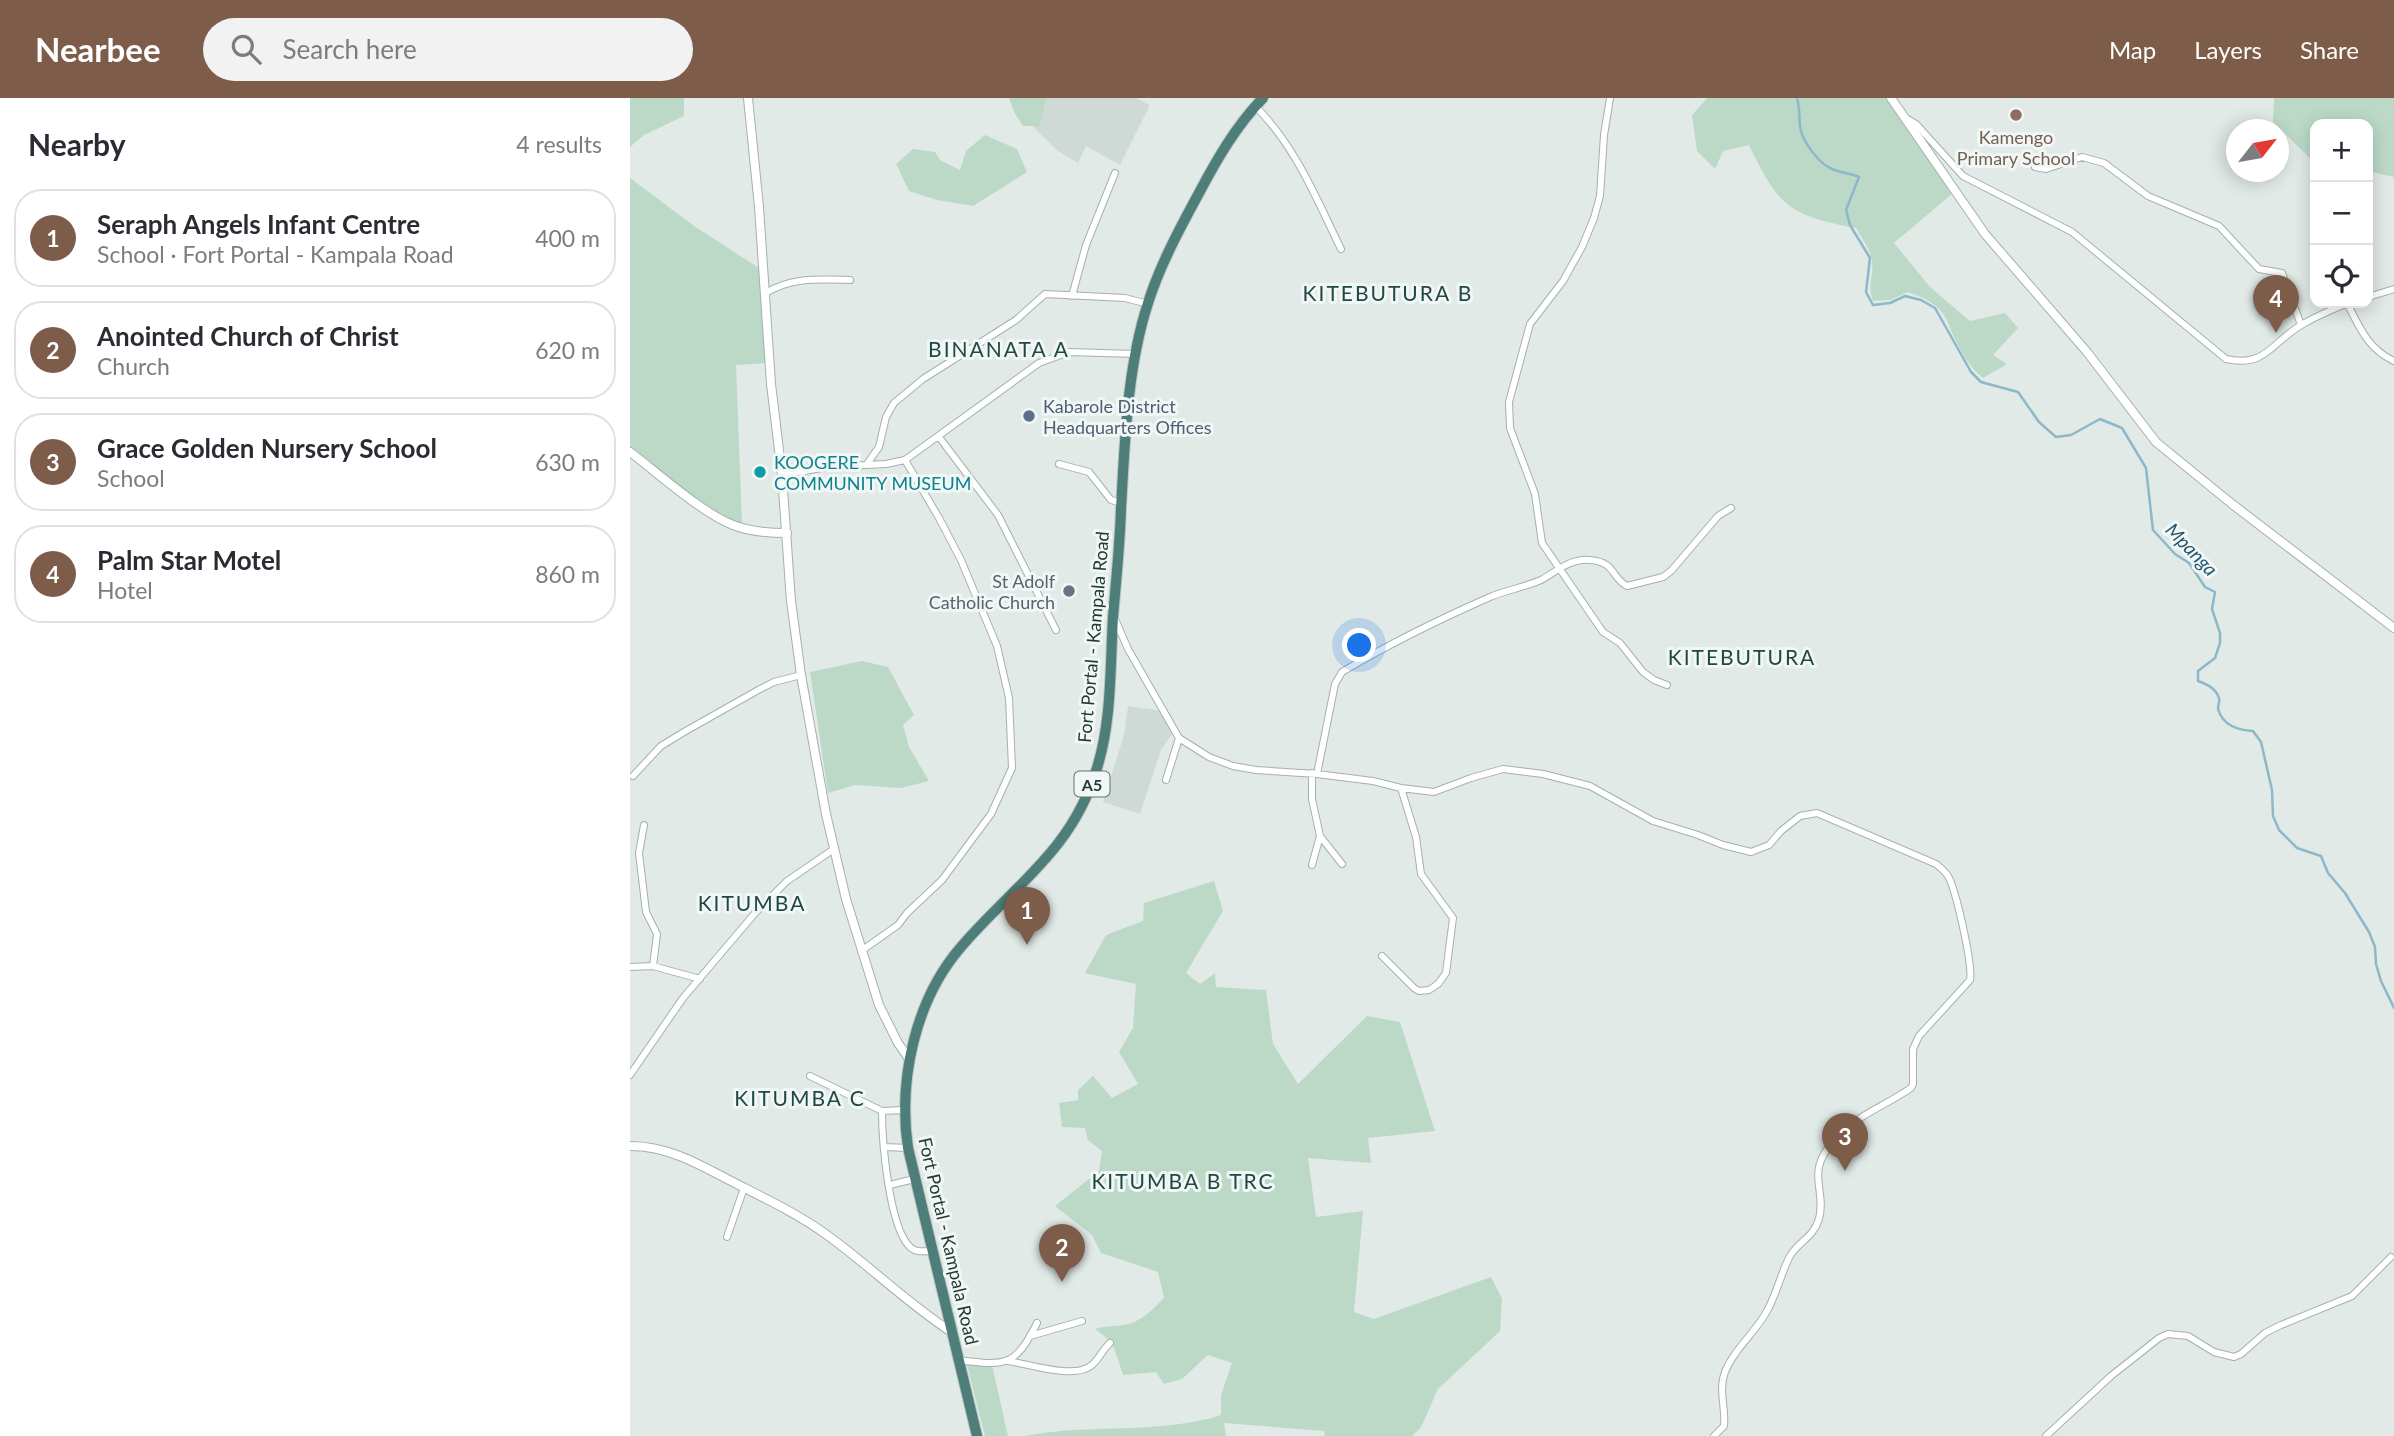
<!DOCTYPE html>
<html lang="en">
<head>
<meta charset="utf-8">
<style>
  body { margin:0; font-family:Lato,sans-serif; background:#f2f2f3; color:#2b2b33 }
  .controls { position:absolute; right:21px; top:21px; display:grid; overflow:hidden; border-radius:14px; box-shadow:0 4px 18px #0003 }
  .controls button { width:63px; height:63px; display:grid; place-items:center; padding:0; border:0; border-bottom:2px solid #e1e1e2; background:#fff; color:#2b2b33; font:35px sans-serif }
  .compass { position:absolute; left:1596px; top:21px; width:63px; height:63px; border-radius:50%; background:#fff; box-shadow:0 4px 18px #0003; rotate:59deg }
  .you { position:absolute; left:730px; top:548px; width:24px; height:24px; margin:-18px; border:5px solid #fff; border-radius:50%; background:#1a73e8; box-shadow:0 0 0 10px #1a73e833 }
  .badge { display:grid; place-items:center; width:46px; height:46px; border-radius:50%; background:#7e5c4a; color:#fff; font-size:23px; font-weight:700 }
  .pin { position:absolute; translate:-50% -58px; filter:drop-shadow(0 2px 4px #0008) }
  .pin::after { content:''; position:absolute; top:37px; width:24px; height:21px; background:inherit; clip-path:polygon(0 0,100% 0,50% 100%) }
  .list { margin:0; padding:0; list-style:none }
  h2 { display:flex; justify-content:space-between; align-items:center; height:91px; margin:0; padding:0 28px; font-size:30px }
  h2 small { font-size:23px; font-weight:400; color:#7c7c81 }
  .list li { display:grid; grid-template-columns:46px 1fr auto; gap:21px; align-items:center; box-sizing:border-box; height:98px; margin:0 14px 14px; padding:0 14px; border:2px solid #e1e1e2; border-radius:28px }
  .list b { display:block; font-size:26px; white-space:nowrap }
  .list p { margin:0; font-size:23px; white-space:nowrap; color:#7c7c81 }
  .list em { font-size:23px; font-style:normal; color:#7c7c81 }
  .icon { flex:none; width:38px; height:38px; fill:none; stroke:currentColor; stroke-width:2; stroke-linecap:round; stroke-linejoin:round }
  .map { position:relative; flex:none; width:1764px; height:1338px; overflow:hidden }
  header { display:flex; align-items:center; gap:42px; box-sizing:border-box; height:98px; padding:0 35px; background:#7e5c4a; color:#fff }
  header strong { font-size:33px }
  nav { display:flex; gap:38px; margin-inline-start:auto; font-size:24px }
  .search { width:490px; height:63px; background:#f2f2f3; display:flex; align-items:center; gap:18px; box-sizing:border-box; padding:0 24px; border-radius:38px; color:#7c7c81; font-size:26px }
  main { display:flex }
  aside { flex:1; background:#fff }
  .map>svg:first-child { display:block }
  .built { fill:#cfd9d6 }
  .green { fill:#bcd9c8 }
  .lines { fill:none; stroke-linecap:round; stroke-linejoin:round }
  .stream { stroke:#8eb7c9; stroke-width:2.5 }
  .minor-casing { stroke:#a4b1ae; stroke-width:8 }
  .tertiary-casing { stroke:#a4b1ae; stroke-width:10 }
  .trunk-casing { stroke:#bdc4c3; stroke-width:12 }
  .minor { stroke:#fff; stroke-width:6 }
  .tertiary { stroke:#fff; stroke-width:8 }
  .trunk { stroke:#4e7e7a; stroke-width:10 }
  .education-dot { fill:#8d6e63; stroke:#f1f7f5; stroke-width:2.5 }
  .service-dot { fill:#5c6f8a; stroke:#f1f7f5; stroke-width:2.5 }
  .culture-dot { fill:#0f9aa8; stroke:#f1f7f5; stroke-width:2.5 }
  .worship-dot { fill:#6b7280; stroke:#f1f7f5; stroke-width:2.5 }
  .labels { text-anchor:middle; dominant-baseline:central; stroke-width:6; stroke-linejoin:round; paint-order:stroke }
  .shield { fill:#f1f7f5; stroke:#61726f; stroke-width:2 }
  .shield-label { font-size:16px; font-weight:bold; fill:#233936 }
  .education-label { font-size:18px; fill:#785e54; stroke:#f1f7f5 }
  .service-label { font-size:18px; fill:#4e5e75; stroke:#f1f7f5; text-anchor:start }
  .culture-label { font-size:18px; fill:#0d838f; stroke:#f1f7f5; text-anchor:start }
  .worship-label { font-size:18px; fill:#5b616d; stroke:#f1f7f5; text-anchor:end }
  .street-label { font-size:18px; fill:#233936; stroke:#f1f7f5 }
  .water-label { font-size:19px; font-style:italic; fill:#24566e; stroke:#f1f7f5 }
  .quarter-label { font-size:21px; letter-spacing:2px; fill:#214845; stroke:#f1f7f5 }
</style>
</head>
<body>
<header>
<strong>Nearbee</strong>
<div class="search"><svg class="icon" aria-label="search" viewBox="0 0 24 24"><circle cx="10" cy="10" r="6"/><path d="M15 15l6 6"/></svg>Search here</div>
<nav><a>Map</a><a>Layers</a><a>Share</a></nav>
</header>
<main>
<aside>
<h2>Nearby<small>4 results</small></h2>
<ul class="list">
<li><span class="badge">1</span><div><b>Seraph Angels Infant Centre</b><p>School · Fort Portal - Kampala Road</p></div><em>400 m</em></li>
<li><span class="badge">2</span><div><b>Anointed Church of Christ</b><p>Church</p></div><em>620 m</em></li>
<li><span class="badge">3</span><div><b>Grace Golden Nursery School</b><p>School</p></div><em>630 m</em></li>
<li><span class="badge">4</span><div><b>Palm Star Motel</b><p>Hotel</p></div><em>860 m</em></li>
</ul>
</aside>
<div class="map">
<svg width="1764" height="1338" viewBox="0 0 1764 1338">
  <rect width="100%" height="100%" fill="#e1eae7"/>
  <path class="built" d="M 417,0 L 506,0 L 520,7 L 490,67 L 456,48 L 448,65 L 428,53 L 402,28 L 410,28 Z
    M 498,608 L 532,613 L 544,633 L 531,652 L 510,716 L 473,704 L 494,637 Z"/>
  <path class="green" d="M 0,0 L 54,0 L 54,18 L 14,37 L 0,49 Z
    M 379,0 L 417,0 L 410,28 L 393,28 L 384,14 Z
    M 1077,0 L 1258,0 L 1322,96 L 1264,145 L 1300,189 L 1340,223 L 1375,215 L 1388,230 L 1363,257 L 1377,266 L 1353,280 C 1340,270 1331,254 1324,239 C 1319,229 1317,218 1308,210 C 1299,202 1289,198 1278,194 L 1260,202 L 1243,203 C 1237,187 1244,178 1242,162 C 1240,151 1231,139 1226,130 C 1160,118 1148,108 1119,47 L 1093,53 L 1085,71 L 1067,53 L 1062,17 Z
    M 1644,0 L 1764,0 L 1764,79 L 1738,73 L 1738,26 L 1685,26 L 1685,65 L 1643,24 Z
    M 355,37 L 387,51 L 397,74 L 343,108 L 307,102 L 279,93 L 266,66 L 283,51 L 305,54 L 310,62 L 330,72 L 336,53 Z
    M 0,80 L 64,128 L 129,170 L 136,265 L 106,267 L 112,426 L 91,419 L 0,350 Z
    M 232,563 L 258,569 L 284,617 L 273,627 L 279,649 L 299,683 L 271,690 L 225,687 L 198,695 L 180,574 Z
    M 584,783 L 593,813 L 556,875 L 570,886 L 585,875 L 586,889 L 636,892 L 643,946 L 668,986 L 737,918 L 770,924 L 805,1033 L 738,1040 L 741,1065 L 678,1060 L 686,1119 L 733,1113 L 724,1214 L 744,1221 L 861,1179 L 872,1201 L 870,1233 L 808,1291 L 791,1329 L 782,1338 L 695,1338 L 694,1333 L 594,1325 L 596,1338 L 395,1338 C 459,1325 528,1337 591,1317 L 591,1297 L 602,1265 L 578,1257 L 552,1281 L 534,1286 L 526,1274 L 493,1277 L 482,1244 L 465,1231 C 476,1227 487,1229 498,1226 C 512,1223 524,1210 534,1200 L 528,1174 L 471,1155 L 462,1137 L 425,1108 L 469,1073 L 472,1053 L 458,1042 L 455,1030 L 432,1029 L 429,1005 L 448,1002 L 448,992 L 463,978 L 482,1000 L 508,986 L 489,954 L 503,930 L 506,886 L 455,875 L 476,837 L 513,823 L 514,805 Z
    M 336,1263 L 362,1267 L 378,1338 L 355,1338 Z"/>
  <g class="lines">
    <path class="stream" d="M 1167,0 C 1170,10 1169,18 1170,28 C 1171,42 1189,66 1202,71 C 1211,75 1220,75 1229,79 L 1216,112 L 1220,127 L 1240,160 L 1236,194 L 1243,207 L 1260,205 L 1275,198 L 1291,202 L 1305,210 L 1341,274 L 1351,284 L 1388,294 L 1409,324 L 1426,339 L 1441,337 L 1470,321 L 1492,330 L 1516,370 L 1523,432 L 1545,456 L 1559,465 L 1575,489 L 1585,494 L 1582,511 L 1590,535 L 1590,545 L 1585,560 L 1568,573 L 1568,583 C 1576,586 1586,590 1589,600 C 1590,603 1588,607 1588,611 C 1593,628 1608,632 1623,633 L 1631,644 L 1642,692 L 1643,718 L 1649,732 L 1667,750 L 1691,758 L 1698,775 L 1715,795 L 1739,834 L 1745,849 L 1746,866 L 1751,883 L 1764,910"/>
    <defs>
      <path id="minor" d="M 980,0 L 974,37 L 970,98 L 964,120 L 952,149 L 933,183 L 900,226 L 879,304 L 880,330 L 905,396 L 912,445 L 973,534 L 990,545 L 1013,574 L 1024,582 L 1037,587
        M 625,8 C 665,47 687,102 711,151
        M 1276,20 L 1286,26 L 1333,78 L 1442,134 L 1596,261 C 1637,270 1642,243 1673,226 C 1687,218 1703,211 1718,205
        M 1405,69 L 1416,71 L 1452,59 L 1474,65 L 1518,98 L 1589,128 L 1629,171 L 1652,175 L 1671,227
        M 134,196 C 160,179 189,181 220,182
        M 442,198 L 456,147 L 485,75
        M 1738,199 L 1764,191
        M 1717,205 C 1730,230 1738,251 1764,263
        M 309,339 L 368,417 L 426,532
        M 237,366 L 249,349 L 256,319 L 264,305 L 293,281 L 386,222 L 415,196 L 495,200 L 518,206
        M 429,366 L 459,374 L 481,402 L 492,405
        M 152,377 L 197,369 L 256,366 L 275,362 L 409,265 L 439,254 L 506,256
        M 485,521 L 498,551 L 549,640 L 579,659 L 603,668 L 626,672 L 687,676 L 743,683 L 771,690 L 804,694 L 841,680 L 873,671 L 913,676 L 960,688 L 1023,723 L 1068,737 L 1093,747 L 1121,754 L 1139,747 L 1151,733 L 1170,718 L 1187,715 L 1306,766 C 1311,770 1315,773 1318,778 C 1326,792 1343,867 1340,882 L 1289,938 L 1283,951 L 1283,986 L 1281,990 C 1249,1012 1220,1018 1196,1053 C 1179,1078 1196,1095 1189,1121 C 1183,1140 1169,1143 1160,1158 C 1151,1175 1147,1195 1137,1213 C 1126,1234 1104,1251 1095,1274 C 1088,1292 1096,1310 1094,1328 L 1084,1338
        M 682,675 L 682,701 L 690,738 L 712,766
        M 687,676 L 705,586 L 712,574 C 759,546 810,521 860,499 C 877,492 895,489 911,482 C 927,473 941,460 960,462 C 986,464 981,480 997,488 L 1033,479 L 1041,473 L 1088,418 L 1101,410
        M 3,678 L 31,648 L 54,634 L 130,591 L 144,584 L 171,577
        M 536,682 L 549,640
        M 14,727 L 9,755 L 16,814 L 27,836 L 23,868
        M 682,767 L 690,738
        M 231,853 L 268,827 L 277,815 L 312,782 L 361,716 L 382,670 L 379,600 L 367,548 L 331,462 L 309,420 L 275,362
        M 752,858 L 784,890 L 789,893 L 799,892 L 808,886 L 816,875 L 823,820 L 791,776 L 786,739 L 771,690
        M 0,869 L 23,868 L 70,881
        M 0,977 L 53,900 L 126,814 L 157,783 L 204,751
        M 180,978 L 252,1013 L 274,1012
        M 252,1013 C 252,1043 259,1131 281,1150 C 287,1155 295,1153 302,1153
        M 254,1049 L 278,1050
        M 260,1087 L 284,1081
        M 97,1139 L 114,1090
        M 400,1238 L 452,1223
        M 328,1262 C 376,1268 385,1269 407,1225
        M 378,1263 C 399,1266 445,1282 462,1267 C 469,1261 473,1251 480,1245
        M 1416,1338 L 1481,1278 L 1529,1240 L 1538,1236 L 1558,1238 L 1584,1254 L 1604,1259 L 1611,1256 L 1635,1235 L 1651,1227 L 1722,1198 L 1761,1159"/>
      <path id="tertiary" d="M 118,0 L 129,109 L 141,286 L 152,377 L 161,503 L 171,577 L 196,716 L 216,801 L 249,907 L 268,945 L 280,962
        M 1261,0 L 1355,136 L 1457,254 L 1526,344 L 1602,406 L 1764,530
        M 0,354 C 28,375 72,415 103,427 C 120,434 138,435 157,435
        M 0,1048 C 37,1048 67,1065 99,1082 C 132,1099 167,1115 197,1137 C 240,1168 278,1206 323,1235"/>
      <path id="trunk" d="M 347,1338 L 278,1050 C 268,982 285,902 331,849 C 382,789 441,754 466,673 C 482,625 480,570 483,519 C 486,483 490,446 491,410 C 495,342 497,270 518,205 C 530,167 550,130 569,95 C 587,61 606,28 633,0"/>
    </defs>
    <use href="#minor" class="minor-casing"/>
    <use href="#tertiary" class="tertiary-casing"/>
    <use href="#trunk" class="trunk-casing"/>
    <use href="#minor" class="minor"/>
    <use href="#tertiary" class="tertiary"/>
    <use href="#trunk" class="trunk"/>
  </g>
  <circle class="education-dot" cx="1386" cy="17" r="7"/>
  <circle class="service-dot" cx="399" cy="318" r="7"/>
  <circle class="culture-dot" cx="130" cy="374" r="7"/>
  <circle class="worship-dot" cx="439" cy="493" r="7"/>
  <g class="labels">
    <rect class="shield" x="444.5" y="673.5" width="35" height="25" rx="5"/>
    <g class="shield-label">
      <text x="462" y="686">A5</text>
    </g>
    <g class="education-label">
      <text x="1386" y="39">Kamengo<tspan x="1386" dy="21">Primary School</tspan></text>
    </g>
    <g class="service-label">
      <text x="413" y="308">Kabarole District<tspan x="413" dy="21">Headquarters Offices</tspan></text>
    </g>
    <g class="culture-label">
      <text x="144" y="364">KOOGERE<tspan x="144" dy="21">COMMUNITY MUSEUM</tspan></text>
    </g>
    <g class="worship-label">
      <text x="425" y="483">St Adolf<tspan x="425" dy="21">Catholic Church</tspan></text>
    </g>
    <g class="street-label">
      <text transform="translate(463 539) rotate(-85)">Fort Portal - Kampala Road</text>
      <text transform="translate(319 1143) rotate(77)">Fort Portal - Kampala Road</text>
    </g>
    <g class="water-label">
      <text transform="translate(1562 451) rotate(46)">Mpanga</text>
    </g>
    <g class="quarter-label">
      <text x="758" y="194">KITEBUTURA B</text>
      <text x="369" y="250">BINANATA A</text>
      <text x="1112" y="558">KITEBUTURA</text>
      <text x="122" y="804">KITUMBA</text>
      <text x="170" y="999">KITUMBA C</text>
      <text x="553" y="1082">KITUMBA B TRC</text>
    </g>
  </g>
</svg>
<div class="controls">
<button>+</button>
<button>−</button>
<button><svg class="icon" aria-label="locate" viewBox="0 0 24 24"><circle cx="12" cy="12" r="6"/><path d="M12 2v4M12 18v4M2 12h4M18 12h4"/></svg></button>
</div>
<svg class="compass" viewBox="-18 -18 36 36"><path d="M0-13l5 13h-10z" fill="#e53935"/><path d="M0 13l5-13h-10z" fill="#7c7c81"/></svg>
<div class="you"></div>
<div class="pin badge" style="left:397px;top:847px">1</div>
<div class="pin badge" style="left:432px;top:1184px">2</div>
<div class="pin badge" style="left:1215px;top:1073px">3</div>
<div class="pin badge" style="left:1646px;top:235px">4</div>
</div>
</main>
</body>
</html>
